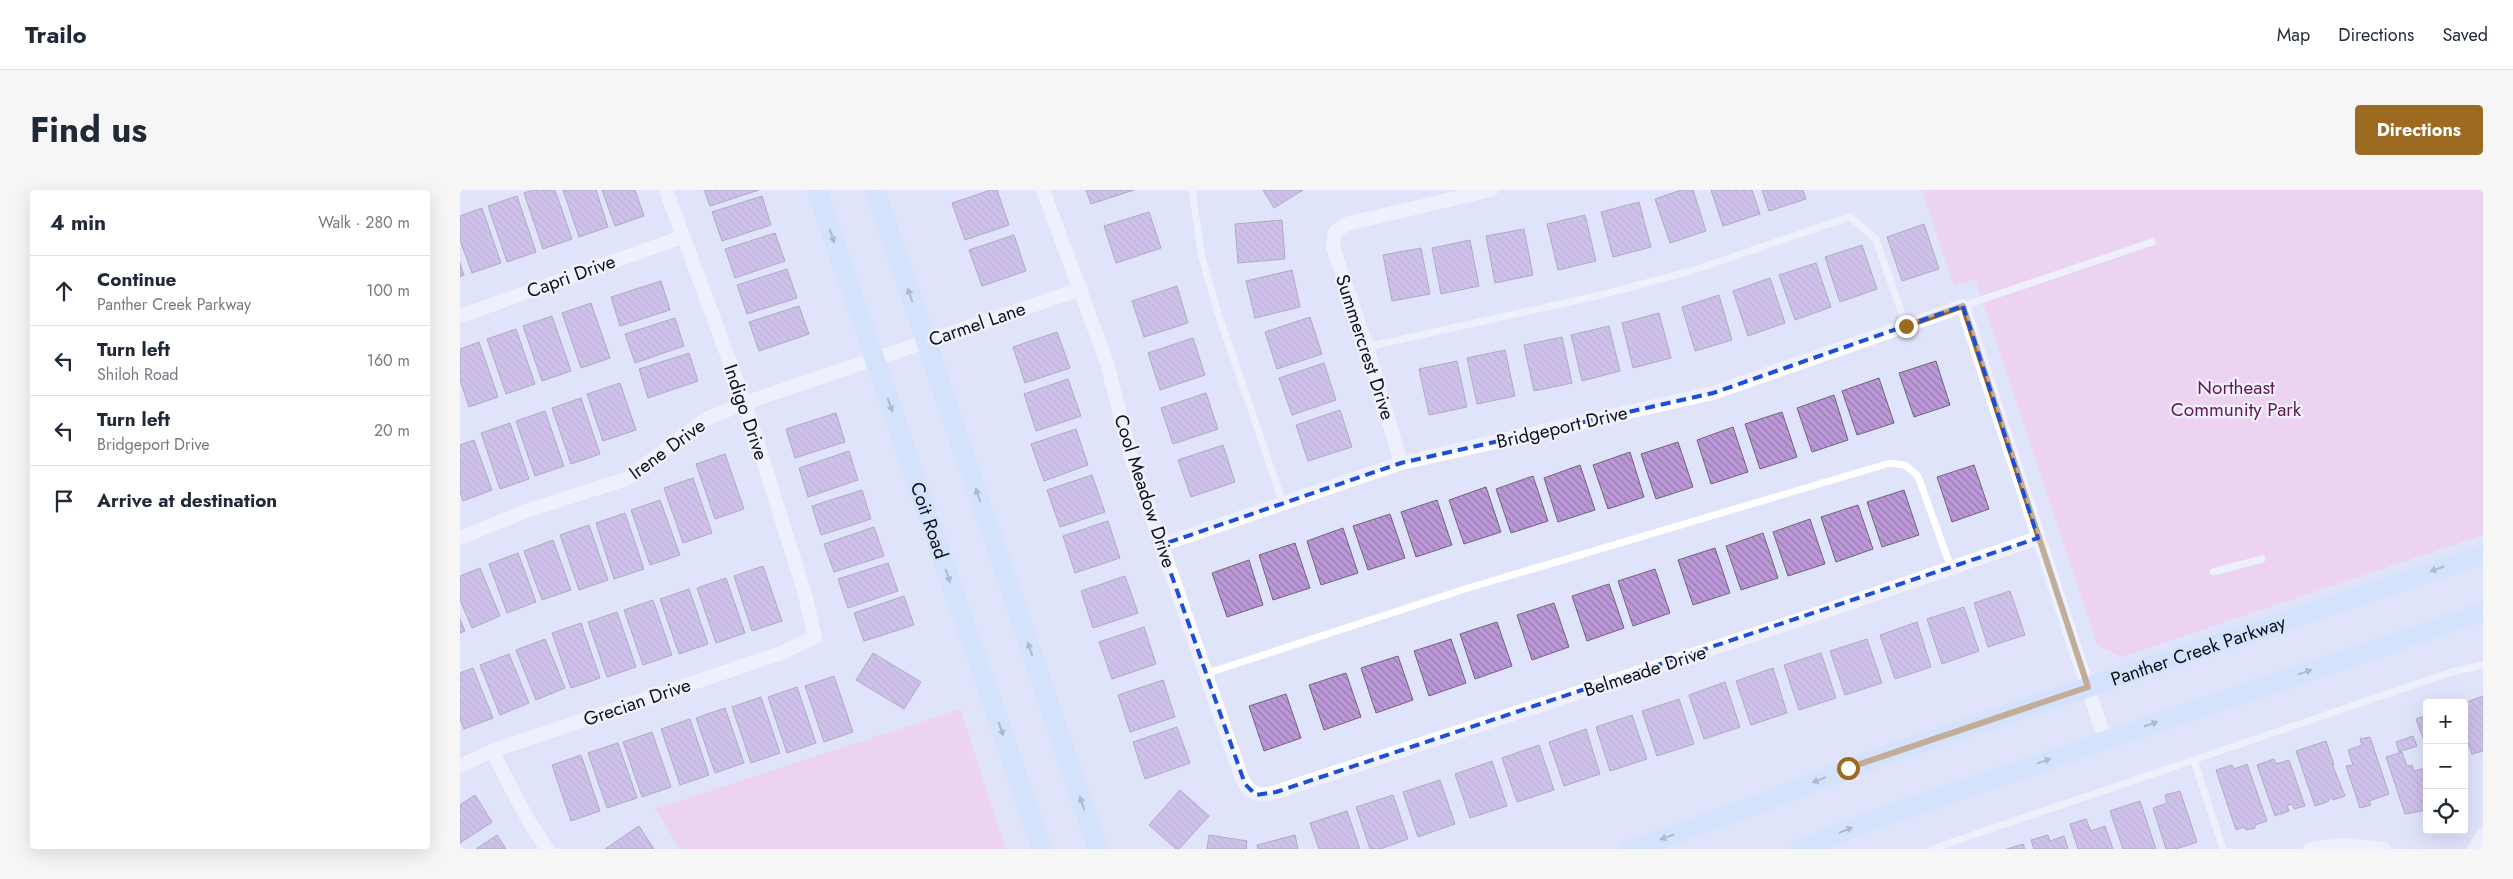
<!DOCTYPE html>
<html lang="en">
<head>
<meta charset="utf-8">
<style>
  body { margin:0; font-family:Jost,sans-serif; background:#f6f6f7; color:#1f2937 }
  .controls { position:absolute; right:15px; bottom:15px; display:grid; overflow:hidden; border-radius:5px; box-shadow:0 5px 20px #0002 }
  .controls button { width:45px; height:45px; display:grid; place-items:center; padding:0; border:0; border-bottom:1px solid #e0e1e3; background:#fff; color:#1f2937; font:25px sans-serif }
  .stop { position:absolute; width:15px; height:15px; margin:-11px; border:4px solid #9d6a21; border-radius:50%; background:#fff }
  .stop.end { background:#9d6a21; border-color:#fff; box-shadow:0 1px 5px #0008 }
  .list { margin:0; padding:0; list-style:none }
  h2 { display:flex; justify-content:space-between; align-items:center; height:65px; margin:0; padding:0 20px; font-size:21px }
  h2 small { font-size:16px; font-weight:400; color:#747a83 }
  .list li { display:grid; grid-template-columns:32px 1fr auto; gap:15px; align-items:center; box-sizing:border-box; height:70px; padding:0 20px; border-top:1px solid #e0e1e3 }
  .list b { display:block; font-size:19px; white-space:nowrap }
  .list p { margin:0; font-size:16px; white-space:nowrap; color:#747a83 }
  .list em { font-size:16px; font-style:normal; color:#747a83 }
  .icon { flex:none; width:28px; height:28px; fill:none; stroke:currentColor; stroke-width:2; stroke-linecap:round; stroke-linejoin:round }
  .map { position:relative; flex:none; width:2023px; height:659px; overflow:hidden; border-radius:5px }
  header { display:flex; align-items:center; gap:30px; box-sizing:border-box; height:70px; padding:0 25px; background:#fff; border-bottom:1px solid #e0e1e3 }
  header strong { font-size:24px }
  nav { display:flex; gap:28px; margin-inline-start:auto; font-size:18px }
  .intro { display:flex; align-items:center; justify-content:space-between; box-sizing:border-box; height:120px; padding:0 30px }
  h1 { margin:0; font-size:35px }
  .button { padding:12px 22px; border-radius:5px; background:#9d6a21; color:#fff; font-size:18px; font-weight:700 }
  main { display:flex; gap:30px; padding:0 30px }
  aside { flex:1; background:#fff; border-radius:5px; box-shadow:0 5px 20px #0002 }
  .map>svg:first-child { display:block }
  .green { fill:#f9bfe5 }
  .building { fill:url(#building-back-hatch); stroke:#72657d }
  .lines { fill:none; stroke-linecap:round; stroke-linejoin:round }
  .service { stroke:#fff; stroke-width:7 }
  .minor { stroke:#fff; stroke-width:14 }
  .secondary { stroke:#c6e2fb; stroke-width:20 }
  .oneway { fill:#748496 }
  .route { stroke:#9d6a21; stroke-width:6 }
  .marked { fill:none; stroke:#1d4ed8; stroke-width:4; stroke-dasharray:10 6; stroke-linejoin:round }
  .labels { text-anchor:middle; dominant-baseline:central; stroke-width:4.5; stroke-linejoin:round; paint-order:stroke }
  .street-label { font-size:19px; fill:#10121b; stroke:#f0f2fd }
  .park-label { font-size:19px; fill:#661853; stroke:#f0f2fd }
</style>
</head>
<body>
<header>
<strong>Trailo</strong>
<nav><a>Map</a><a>Directions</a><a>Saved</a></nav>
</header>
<div class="intro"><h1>Find us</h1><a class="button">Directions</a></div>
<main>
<aside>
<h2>4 min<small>Walk · 280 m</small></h2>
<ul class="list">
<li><svg class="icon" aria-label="ahead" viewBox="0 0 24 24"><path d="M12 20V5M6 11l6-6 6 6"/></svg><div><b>Continue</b><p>Panther Creek Parkway</p></div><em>100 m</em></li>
<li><svg class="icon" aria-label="left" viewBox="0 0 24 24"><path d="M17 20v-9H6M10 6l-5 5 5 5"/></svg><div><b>Turn left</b><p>Shiloh Road</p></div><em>160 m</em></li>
<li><svg class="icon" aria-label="left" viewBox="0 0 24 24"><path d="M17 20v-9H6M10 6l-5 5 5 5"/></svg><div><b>Turn left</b><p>Bridgeport Drive</p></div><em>20 m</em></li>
<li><svg class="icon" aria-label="arrive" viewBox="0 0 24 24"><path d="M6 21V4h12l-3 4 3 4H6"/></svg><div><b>Arrive at destination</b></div></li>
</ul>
</aside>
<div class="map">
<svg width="2023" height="659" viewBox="0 0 2023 659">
  <defs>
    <pattern id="building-back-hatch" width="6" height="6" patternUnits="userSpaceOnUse" patternTransform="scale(1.25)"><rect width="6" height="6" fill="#bb98d8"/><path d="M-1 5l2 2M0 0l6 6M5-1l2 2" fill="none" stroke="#977bae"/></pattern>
  </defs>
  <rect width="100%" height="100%" fill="#e0e4fb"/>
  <path class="green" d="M 1462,0 L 2023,0 L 2023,345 L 1661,467 L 1637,455 L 1515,89 L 1494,96 Z
    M 500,519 L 546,659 L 220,659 L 195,619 Z"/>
  <path class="building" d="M 73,0 L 95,0 L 112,49 L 83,59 L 64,3 Z
    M 103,0 L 136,0 L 148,37 L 119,47 Z
    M 142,0 L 175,0 L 184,26 L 155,36 Z
    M 244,0 L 299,0 L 250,16 Z
    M 531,0 L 537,0 L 549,35 L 505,50 L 492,13 Z
    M 626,0 L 674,0 L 631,14 Z
    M 803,0 L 843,0 L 814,18 Z
    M 1221,0 L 1233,0 L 1246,41 L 1210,53 L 1195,9 Z
    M 1251,0 L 1292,0 L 1300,24 L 1263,36 Z
    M 1302,0 L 1343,0 L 1346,9 L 1309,21 Z
    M 57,6 L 76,62 L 47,72 L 28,16 Z
    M 302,6 L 311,35 L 262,51 L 252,22 Z
    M 1179,12 L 1191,57 L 1153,67 L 1141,22 Z
    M 22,18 L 41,73 L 12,83 L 0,50 L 0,26 Z
    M 689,22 L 701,58 L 656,73 L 644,36 Z
    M 1125,25 L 1136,71 L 1098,80 L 1087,34 Z
    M 822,30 L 825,69 L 778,73 L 775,34 Z
    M 1464,34 L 1479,79 L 1442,91 L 1427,47 Z
    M 1064,39 L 1073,85 L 1035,93 L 1026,46 Z
    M 315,43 L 325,71 L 275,88 L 265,59 Z
    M 554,45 L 566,81 L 522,96 L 509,60 Z
    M 1010,50 L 1019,96 L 981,104 L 972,58 Z
    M 1402,55 L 1417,99 L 1380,112 L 1365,67 Z
    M 961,58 L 970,104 L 932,111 L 923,65 Z
    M 0,73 L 4,85 L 0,87 Z
    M 1356,73 L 1371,117 L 1335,130 L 1319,85 Z
    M 327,79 L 337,108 L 287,124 L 277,95 Z
    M 832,80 L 840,117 L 795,128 L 786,91 Z
    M 1310,88 L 1325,133 L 1288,146 L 1273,101 Z
    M 201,91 L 210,120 L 160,136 L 151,107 Z
    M 717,96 L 728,133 L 684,147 L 672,111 Z
    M 1259,105 L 1272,150 L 1235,161 L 1222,117 Z
    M 131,113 L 150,168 L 121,178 L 102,123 Z
    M 339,116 L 349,144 L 299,161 L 289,132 Z
    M 1199,123 L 1211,168 L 1173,178 L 1162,133 Z
    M 92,126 L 111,181 L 82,191 L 63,136 Z
    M 850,127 L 862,164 L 817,179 L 805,142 Z
    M 215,128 L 224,156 L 175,173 L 165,144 Z
    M 1149,136 L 1160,181 L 1122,191 L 1111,145 Z
    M 56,139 L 75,194 L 46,204 L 27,149 Z
    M 597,142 L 610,178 L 565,193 L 553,157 Z
    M 1102,147 L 1112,193 L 1074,201 L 1064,155 Z
    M 733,148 L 745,185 L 700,200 L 688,163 Z
    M 19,152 L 38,207 L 9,217 L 0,190 L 0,159 Z
    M 1045,160 L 1055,206 L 1017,214 L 1007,168 Z
    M 229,163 L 238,191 L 188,208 L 179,179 Z
    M 997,171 L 1007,217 L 969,225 L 959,179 Z
    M 1476,171 L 1490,215 L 1454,227 L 1439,183 Z
    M 864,173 L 876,210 L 832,225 L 819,188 Z
    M 1419,188 L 1434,233 L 1397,245 L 1382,201 Z
    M 608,189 L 621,226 L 576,241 L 564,204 Z
    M 160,193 L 176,240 L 143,251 L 127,204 Z
    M 746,203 L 758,239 L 713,254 L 701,218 Z
    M 1374,205 L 1388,250 L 1352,262 L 1337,218 Z
    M 121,208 L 140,264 L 111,274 L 92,218 Z
    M 880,220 L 892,257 L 848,271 L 836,235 Z
    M 85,221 L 104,276 L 75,286 L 56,231 Z
    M 1322,222 L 1337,267 L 1300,279 L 1285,234 Z
    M 376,223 L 385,252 L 335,268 L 326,239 Z
    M 50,233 L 69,289 L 40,299 L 21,243 Z
    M 1273,237 L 1288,282 L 1251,294 L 1237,250 Z
    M 616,239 L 628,275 L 584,291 L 571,254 Z
    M 14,250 L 32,300 L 3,311 L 0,302 L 0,255 Z
    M 1218,252 L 1233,297 L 1196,309 L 1181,264 Z
    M 763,255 L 775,292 L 731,307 L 718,270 Z
    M 389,261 L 398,290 L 348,307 L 339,278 Z
    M 1170,262 L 1184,307 L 1148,319 L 1133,275 Z
    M 265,264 L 284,319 L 255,329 L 236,274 Z
    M 1120,275 L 1135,320 L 1098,332 L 1084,288 Z
    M 1514,275 L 1529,319 L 1492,332 L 1477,287 Z
    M 632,285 L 645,322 L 600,337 L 587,300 Z
    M 1073,286 L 1088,331 L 1051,343 L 1036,299 Z
    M 233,288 L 252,343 L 223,353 L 204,298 Z
    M 1026,297 L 1041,342 L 1004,354 L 989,310 Z
    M 402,300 L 411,329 L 361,345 L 352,316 Z
    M 1444,300 L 1459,345 L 1422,357 L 1407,312 Z
    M 200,310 L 220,365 L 190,375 L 171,320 Z
    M 977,310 L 992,355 L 956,367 L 941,322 Z
    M 1398,315 L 1413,359 L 1376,372 L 1361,327 Z
    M 165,323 L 184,379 L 154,389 L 136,333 Z
    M 930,324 L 945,368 L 908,380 L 893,336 Z
    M 1350,329 L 1365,374 L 1328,386 L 1313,342 Z
    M 648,331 L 660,368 L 615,383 L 603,346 Z
    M 129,335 L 148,390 L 119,400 L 100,345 Z
    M 414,337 L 424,366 L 374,382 L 364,354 Z
    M 883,338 L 898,383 L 861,395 L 847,351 Z
    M 1303,343 L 1318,388 L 1281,400 L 1266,356 Z
    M 93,350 L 111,400 L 82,410 L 64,361 Z
    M 835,353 L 850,398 L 813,410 L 799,365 Z
    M 1255,358 L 1270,403 L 1233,415 L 1218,370 Z
    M 58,363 L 76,412 L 47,423 L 29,374 Z
    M 789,370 L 803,415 L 767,427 L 752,383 Z
    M 428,373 L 438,401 L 388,418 L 378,389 Z
    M 303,376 L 322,431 L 292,441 L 274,386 Z
    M 20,378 L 40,426 L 12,438 L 0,410 L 0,386 Z
    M 1195,379 L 1210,423 L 1173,436 L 1158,391 Z
    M 665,386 L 678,423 L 633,438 L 621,401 Z
    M 266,388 L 285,443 L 256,453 L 237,398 Z
    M 1149,394 L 1164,438 L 1127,451 L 1112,406 Z
    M 229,399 L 248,454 L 219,464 L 200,409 Z
    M 1550,401 L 1565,445 L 1528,457 L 1514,413 Z
    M 444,406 L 454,435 L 404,451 L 394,423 Z
    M 193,410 L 212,465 L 183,475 L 164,420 Z
    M 1094,413 L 1109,457 L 1072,470 L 1057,425 Z
    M 1504,417 L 1519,461 L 1482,474 L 1467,429 Z
    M 157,422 L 176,477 L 147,487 L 128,432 Z
    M 0,429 L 5,441 L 0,443 Z
    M 1037,432 L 1052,476 L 1015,489 L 1000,444 Z
    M 1457,432 L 1471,477 L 1435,489 L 1420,445 Z
    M 121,433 L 140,488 L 111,498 L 92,443 Z
    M 684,437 L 696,474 L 652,489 L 639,452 Z
    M 85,449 L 105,498 L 76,510 L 56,460 Z
    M 991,449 L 1006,493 L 969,506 L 954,461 Z
    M 1407,449 L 1422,493 L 1385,505 L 1370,461 Z
    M 413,463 L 461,492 L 444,519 L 396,490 Z
    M 1361,463 L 1376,508 L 1339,520 L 1324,475 Z
    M 49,464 L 69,513 L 40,525 L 20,475 Z
    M 938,466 L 953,510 L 916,523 L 901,478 Z
    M 13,478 L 33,528 L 4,539 L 0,529 L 0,483 Z
    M 1313,478 L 1327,523 L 1291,535 L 1276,491 Z
    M 886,483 L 901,527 L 864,540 L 849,495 Z
    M 374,486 L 393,542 L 364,552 L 345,496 Z
    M 703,490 L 715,527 L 670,542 L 658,505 Z
    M 1265,492 L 1280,537 L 1244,549 L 1229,505 Z
    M 337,497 L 356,553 L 327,563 L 308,507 Z
    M 826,504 L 841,548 L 804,561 L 789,516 Z
    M 2023,506 L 2023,561 L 2012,564 L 2004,542 L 2004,513 Z
    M 301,507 L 320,563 L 291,573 L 272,517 Z
    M 1219,509 L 1234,554 L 1197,566 L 1182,521 Z
    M 265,518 L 284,573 L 255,583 L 236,528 Z
    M 1172,525 L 1187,569 L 1150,581 L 1136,537 Z
    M 1967,525 L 1967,559 L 1956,529 Z
    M 230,529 L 249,585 L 220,595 L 201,539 Z
    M 717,537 L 730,573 L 685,589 L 673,552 Z
    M 1126,539 L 1140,584 L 1104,596 L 1089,552 Z
    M 192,542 L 211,597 L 182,607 L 163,552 Z
    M 1953,546 L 1957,556 L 1939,562 L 1936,552 Z
    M 1910,547 L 1929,604 L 1909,611 L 1911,615 L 1900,618 L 1886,576 L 1893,575 L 1888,560 L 1902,555 L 1900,549 Z
    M 1866,551 L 1874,575 L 1872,574 L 1885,606 L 1873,610 L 1872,607 L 1867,612 L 1855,616 L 1836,561 Z
    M 158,553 L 177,608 L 147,618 L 128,563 Z
    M 1079,555 L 1094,600 L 1057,612 L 1042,568 Z
    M 1942,562 L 1947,576 L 1952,575 L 1954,581 L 1965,578 L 1967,585 L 1967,620 L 1945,624 L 1926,567 Z
    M 121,565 L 140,621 L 111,631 L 92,575 Z
    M 1814,569 L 1816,574 L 1829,570 L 1845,616 L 1834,619 L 1832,614 L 1827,616 L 1829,621 L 1815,626 L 1797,575 Z
    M 1032,571 L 1047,616 L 1010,628 L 995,584 Z
    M 1787,574 L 1807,631 L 1795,635 L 1795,638 L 1786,640 L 1784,637 L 1776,640 L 1756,580 L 1772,575 L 1774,579 Z
    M 980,590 L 995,634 L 958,647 L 943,602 Z
    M 720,600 L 749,626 L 719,659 L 716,659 L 689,635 Z
    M 1720,601 L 1737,652 L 1716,659 L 1706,659 L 1693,618 L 1707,613 L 1705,605 Z
    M 15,605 L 32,632 L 0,653 L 0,615 Z
    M 933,605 L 948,649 L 920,659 L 910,659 L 896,617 Z
    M 1680,611 L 1696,659 L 1663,659 L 1650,621 Z
    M 887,621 L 900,659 L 859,659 L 850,633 Z
    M 1626,629 L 1631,641 L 1645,636 L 1653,659 L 1618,659 L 1610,634 Z
    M 179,636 L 194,659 L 145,659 Z
    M 37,645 L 46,659 L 16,659 Z
    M 749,645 L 787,651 L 786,659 L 747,659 Z
    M 835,645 L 838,659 L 798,659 L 797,655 Z
    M 1588,645 L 1590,651 L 1604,646 L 1608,659 L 1574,659 L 1571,650 Z
    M 1563,654 L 1565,659 L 1547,659 Z"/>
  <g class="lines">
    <path class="service" d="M 732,0 L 742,68 L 759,126 L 823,313
      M 1503,116 L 1692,52
      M 907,157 L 1141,105 L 1231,81 L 1390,27 L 1416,49 L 1446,136
      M 1753,382 L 1802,369
      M 745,484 L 1005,399 L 1430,273 L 1445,275 L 1458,286 L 1491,378
      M 1734,570 L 1763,659
      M 1472,659 L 1992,482 L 2023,475"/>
    <path class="minor" d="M 583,0 L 647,173 L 670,264 L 781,586 C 789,604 798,608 816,602 L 1372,419 L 1578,348
      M 0,126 L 222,47
      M 941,273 L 907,157 L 873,57 L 875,42 L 886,34 L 1031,0
      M 0,348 L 66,321 L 166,289 L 246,229 L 285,213 L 621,99
      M 701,355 L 941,273 L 1253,203 L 1503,116 L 1645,550
      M 32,561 L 67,628 L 87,659
      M 0,576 L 32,561 L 321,463 L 355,447 L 344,401 L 285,213 L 206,0
      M 1850,659 L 1881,655 L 1924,659
      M 2014,659 L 2023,645"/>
    <g class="secondary">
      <path id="s1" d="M 357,0 L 582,659"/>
      <path d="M 415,0 L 638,659"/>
      <path id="s2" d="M 1171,659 L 1275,623 L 1418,568 L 2023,364"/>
      <path d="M 1341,659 L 1392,638 L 1451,617 L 2023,422"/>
    </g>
  </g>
  <defs><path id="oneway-solid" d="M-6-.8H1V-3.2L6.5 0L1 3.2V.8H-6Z" transform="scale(1.25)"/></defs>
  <g class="oneway">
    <use href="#oneway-solid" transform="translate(372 46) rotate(71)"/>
    <use href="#oneway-solid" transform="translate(450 105) rotate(-109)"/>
    <use href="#oneway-solid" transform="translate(430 215) rotate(71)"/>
    <use href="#oneway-solid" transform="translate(518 305) rotate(-109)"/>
    <use href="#oneway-solid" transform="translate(1977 379) rotate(161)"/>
    <use href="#oneway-solid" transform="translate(488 386) rotate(71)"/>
    <use href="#oneway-solid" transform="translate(570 459) rotate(-109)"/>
    <use href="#oneway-solid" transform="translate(1845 482) rotate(-19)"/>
    <use href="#oneway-solid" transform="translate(1691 534) rotate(-19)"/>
    <use href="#oneway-solid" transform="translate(541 539) rotate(71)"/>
    <use href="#oneway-solid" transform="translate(1584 571) rotate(-19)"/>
    <use href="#oneway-solid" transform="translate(1359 590) rotate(158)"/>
    <use href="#oneway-solid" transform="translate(622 613) rotate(-109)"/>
    <use href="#oneway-solid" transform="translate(1386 640) rotate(-22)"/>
    <use href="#oneway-solid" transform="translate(1207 647) rotate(161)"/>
  </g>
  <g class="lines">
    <path class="route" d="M 1388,578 L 1628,497 L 1503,116 L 1446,136"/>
  </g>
  <path d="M0 0H2023V659H0ZM 1503,116 L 1578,348 L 816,602 L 796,605 L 785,594 L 701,355 L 941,273 L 1253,203 Z" fill="#e0e4fb" fill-opacity=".55" fill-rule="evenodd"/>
  <path class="marked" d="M 1503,116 L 1578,348 L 816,602 L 796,605 L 785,594 L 701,355 L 941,273 L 1253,203 Z"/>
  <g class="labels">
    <g class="street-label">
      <text transform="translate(111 86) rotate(-20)">Capri Drive</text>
      <text transform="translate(517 134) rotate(-19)">Carmel Lane</text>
      <text transform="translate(905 157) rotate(72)">Summercrest Drive</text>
      <text transform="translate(286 222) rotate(71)">Indigo Drive</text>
      <text transform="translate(1102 237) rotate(-13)">Bridgeport Drive</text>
      <text transform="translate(207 259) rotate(-36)">Irene Drive</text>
      <text transform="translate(685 301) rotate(72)">Cool Meadow Drive</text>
      <text stroke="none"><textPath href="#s1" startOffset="349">Coit Road</textPath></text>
      <text stroke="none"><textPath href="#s2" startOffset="601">Panther Creek Parkway</textPath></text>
      <text transform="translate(1185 481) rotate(-18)">Belmeade Drive</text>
      <text transform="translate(177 512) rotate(-19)">Grecian Drive</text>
    </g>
    <g class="park-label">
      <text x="1776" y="197">Northeast<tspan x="1776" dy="22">Community Park</tspan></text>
    </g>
  </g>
</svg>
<div class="controls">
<button>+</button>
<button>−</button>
<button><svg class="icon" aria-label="locate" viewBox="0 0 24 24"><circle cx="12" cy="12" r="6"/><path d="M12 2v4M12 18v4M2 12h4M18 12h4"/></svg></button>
</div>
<div class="stop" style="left:1388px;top:578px"></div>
<div class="stop end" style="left:1446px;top:136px"></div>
</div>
</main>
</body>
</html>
